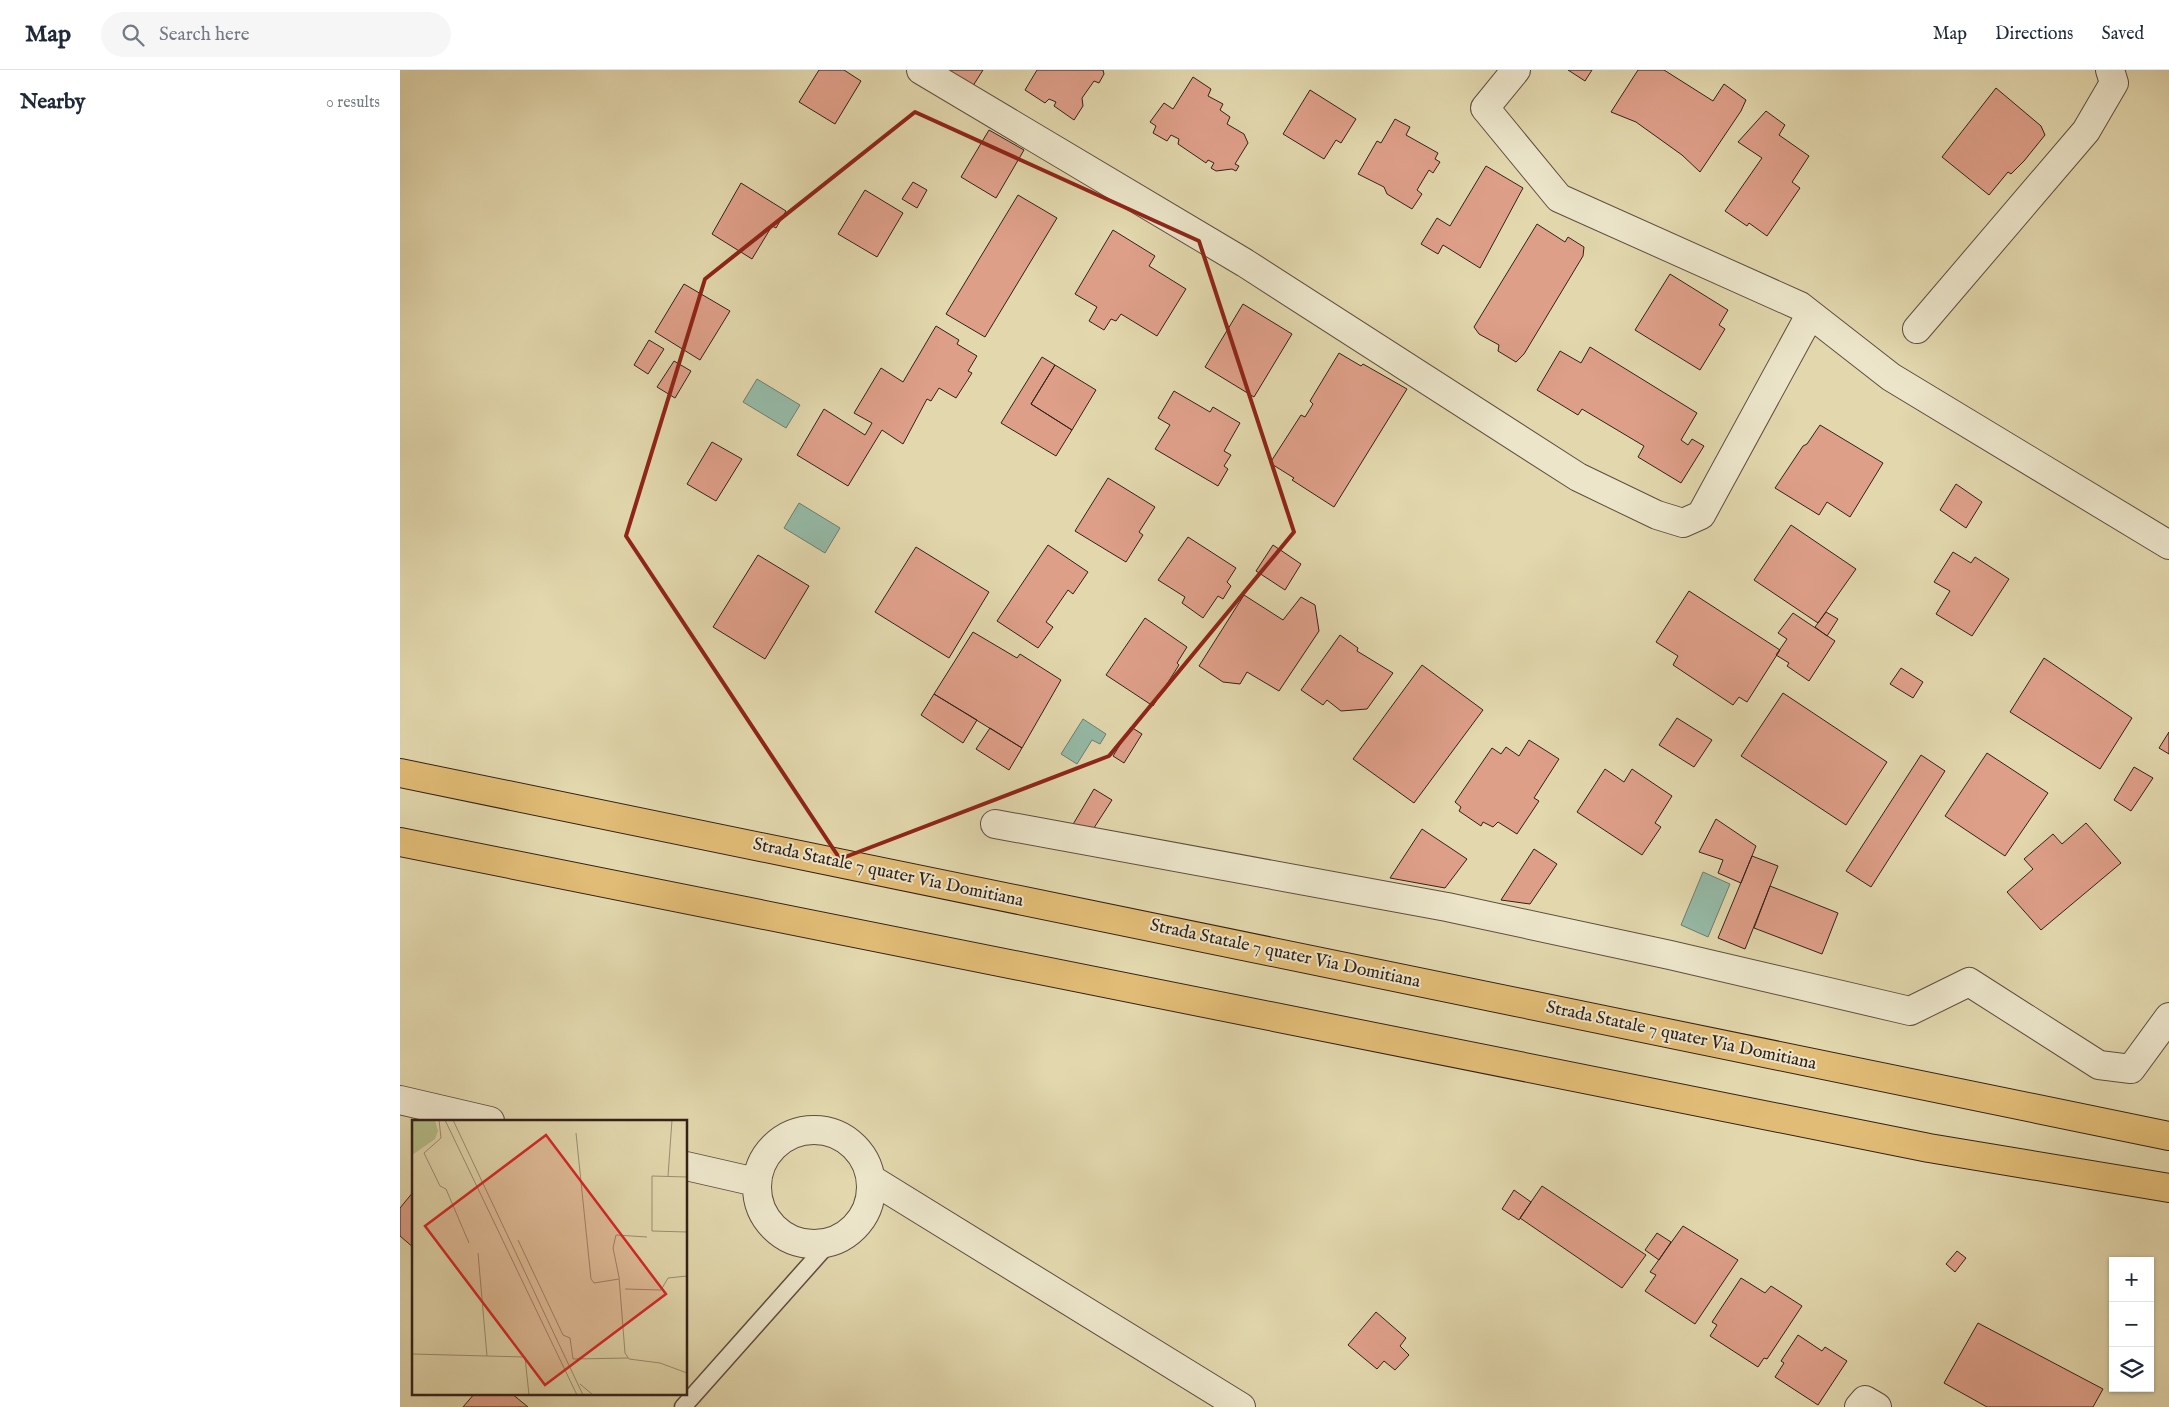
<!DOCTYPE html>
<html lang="en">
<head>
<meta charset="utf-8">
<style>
  body { margin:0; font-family:"IM FELL English",serif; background:#f6f6f7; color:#1f2937 }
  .controls { position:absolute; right:15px; bottom:15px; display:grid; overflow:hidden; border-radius:0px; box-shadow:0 1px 4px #0004 }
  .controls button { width:45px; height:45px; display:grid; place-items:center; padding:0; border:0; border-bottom:1px solid #e0e1e3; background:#fff; color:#1f2937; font:25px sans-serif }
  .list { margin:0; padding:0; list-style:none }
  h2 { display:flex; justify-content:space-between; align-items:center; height:65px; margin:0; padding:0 20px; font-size:21px }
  h2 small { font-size:16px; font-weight:400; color:#747a83 }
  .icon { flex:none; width:28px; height:28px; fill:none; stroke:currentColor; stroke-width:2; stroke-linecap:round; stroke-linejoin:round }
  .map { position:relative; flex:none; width:1769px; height:1337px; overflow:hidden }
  header { display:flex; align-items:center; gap:30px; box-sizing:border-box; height:70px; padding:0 25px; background:#fff; border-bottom:1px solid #e0e1e3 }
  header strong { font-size:24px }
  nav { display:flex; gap:28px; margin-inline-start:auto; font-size:18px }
  .search { width:350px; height:45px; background:#f6f6f7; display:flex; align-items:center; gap:12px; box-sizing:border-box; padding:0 18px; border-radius:28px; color:#747a83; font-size:19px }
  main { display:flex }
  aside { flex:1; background:#fff }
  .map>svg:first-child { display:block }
  .water { fill:#95baa7; stroke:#6e7d6e }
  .building { fill:#de9f89; stroke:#332119 }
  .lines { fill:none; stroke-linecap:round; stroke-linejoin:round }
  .service-casing { stroke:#5f4e3e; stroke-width:19 }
  .minor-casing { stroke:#5f4e3e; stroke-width:30 }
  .trunk-casing { stroke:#332119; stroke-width:30 }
  .service { stroke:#ece5ca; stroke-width:16 }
  .minor { stroke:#ece5ca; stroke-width:28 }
  .trunk { stroke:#e1bc76; stroke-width:28 }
  .marked { fill:none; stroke:#8f2418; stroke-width:4; stroke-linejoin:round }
  .labels { text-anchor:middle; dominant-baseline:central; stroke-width:4; stroke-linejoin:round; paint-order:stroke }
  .street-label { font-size:18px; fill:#332119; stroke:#ece5ca }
  .inset-road { fill:none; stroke:#9c8e72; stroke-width:1 }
  .view { fill:#d62828; fill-opacity:0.15; stroke:#d62828; stroke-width:2.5 }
  .inset-edge { fill:none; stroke:#332119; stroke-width:2.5 }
</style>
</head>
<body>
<header>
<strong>Map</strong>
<div class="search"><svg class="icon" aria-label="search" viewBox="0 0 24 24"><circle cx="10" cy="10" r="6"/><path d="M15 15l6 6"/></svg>Search here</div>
<nav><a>Map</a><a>Directions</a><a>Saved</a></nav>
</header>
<main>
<aside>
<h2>Nearby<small>0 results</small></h2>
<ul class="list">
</ul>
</aside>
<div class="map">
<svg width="1769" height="1337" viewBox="0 0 1769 1337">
  <rect width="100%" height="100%" fill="#e2d7ad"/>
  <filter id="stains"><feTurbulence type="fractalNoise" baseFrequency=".004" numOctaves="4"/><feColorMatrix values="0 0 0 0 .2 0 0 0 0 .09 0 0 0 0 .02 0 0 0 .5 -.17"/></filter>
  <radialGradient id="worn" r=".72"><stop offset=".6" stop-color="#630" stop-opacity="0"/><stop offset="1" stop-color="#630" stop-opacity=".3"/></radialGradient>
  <path class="water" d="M 357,309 L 400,335 L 386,358 L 343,332 Z
    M 399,433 L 440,458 L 425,483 L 384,458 Z
    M 683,649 L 706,664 L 700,674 L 692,670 L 677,694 L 661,684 Z
    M 1303,802 L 1330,814 L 1308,867 L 1281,855 Z"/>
  <path class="building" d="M 419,0 L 444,0 L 461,11 L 435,54 L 399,32 Z
    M 540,0 L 583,0 L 571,19 Z
    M 637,0 L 703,0 L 704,4 L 699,13 L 694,11 L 682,28 L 683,36 L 674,50 L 654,36 L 656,32 L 649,29 L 645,33 L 625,20 Z
    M 1168,0 L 1192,0 L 1185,11 Z
    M 1238,0 L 1264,0 L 1313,31 L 1324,14 L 1346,30 L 1341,41 L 1300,102 L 1282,85 L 1236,52 L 1211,42 Z
    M 793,7 L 811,19 L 808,26 L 823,34 L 820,40 L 830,47 L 827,54 L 844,64 L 848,73 L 835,94 L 839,96 L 836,101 L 832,99 L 816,101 L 811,98 L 814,93 L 808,90 L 806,93 L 778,74 L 779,69 L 771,65 L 767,71 L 753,63 L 756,56 L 750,52 L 764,33 L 773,39 Z
    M 1596,18 L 1641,56 L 1645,65 L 1624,91 L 1611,104 L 1608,102 L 1589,125 L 1542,87 Z
    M 910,20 L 956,49 L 941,73 L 936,70 L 924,89 L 883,64 Z
    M 1366,41 L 1385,55 L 1379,65 L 1409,86 L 1392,112 L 1400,118 L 1367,166 L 1349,153 L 1347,156 L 1325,141 L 1362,88 L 1338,72 Z
    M 995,49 L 1010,57 L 1006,65 L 1038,83 L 1035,89 L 1040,92 L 1033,103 L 1029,100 L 1017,120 L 1022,124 L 1012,139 L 987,124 L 984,117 L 958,104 L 977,71 L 981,73 Z
    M 589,60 L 624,80 L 596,128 L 561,107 Z
    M 1086,96 L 1123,118 L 1080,198 L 1043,175 L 1038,184 L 1021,174 L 1037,148 L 1050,156 Z
    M 513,112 L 527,120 L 517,138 L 502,129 Z
    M 341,113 L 386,141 L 376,158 L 372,156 L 352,189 L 312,164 Z
    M 465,120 L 503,143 L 477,187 L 438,164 Z
    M 618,125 L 657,148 L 585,267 L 546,244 Z
    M 1137,154 L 1165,172 L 1168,167 L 1184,177 L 1183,186 L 1124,284 L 1116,292 L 1098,281 L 1099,275 L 1079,264 L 1074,257 Z
    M 713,160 L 755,186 L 749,196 L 786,219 L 757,266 L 721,244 L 716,251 L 711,249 L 704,260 L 689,251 L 697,237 L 675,224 Z
    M 1270,204 L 1328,240 L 1319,255 L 1325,259 L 1300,300 L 1235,260 Z
    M 284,214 L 330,241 L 300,290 L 255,262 Z
    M 843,234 L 892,264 L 854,327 L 805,297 Z
    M 536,256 L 559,270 L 557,274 L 577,286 L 568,301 L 572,303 L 556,328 L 539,318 L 531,331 L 527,329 L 503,374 L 482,360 L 448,416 L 397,385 L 424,339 L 465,365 L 472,353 L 454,343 L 481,298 L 503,312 Z
    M 249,270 L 264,279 L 248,304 L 234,295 Z
    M 1190,277 L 1297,343 L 1281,370 L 1288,375 L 1292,369 L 1304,376 L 1281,413 L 1238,387 L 1244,376 L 1182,339 L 1178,345 L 1137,320 L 1160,281 L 1181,293 Z
    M 939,283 L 961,296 L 963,294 L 1007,319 L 934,437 L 892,410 L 894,408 L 870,393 L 901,345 L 905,347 L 913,334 L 910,331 Z
    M 642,287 L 655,295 L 631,334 L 672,360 L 656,386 L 601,353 Z
    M 274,291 L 291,301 L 275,328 L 257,317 Z
    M 655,295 L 696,320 L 672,360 L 631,334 Z
    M 774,321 L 810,342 L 813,337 L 840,353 L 824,381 L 831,385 L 824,396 L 828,399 L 818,416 L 755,379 L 770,355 L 758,348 Z
    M 1420,355 L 1483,393 L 1450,447 L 1427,432 L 1419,445 L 1375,418 L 1403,376 L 1407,374 Z
    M 312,372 L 342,389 L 316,431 L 287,414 Z
    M 708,408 L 755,437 L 739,462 L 743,465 L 726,492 L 675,461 Z
    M 1556,414 L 1582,432 L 1566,458 L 1540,440 Z
    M 1391,455 L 1456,499 L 1418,553 L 1354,510 Z
    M 788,467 L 836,498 L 827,512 L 831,516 L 823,529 L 818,526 L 803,548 L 782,533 L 785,527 L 758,510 Z
    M 648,475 L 688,502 L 673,524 L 668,520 L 646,552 L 653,557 L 638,578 L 597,551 Z
    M 873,475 L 901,494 L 885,520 L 856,501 Z
    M 516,477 L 589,522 L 549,588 L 475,542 Z
    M 1553,482 L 1571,493 L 1575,487 L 1609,509 L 1572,566 L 1536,544 L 1550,521 L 1534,512 Z
    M 358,485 L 409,516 L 365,589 L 313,557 Z
    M 1289,521 L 1380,580 L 1347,632 L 1339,627 L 1333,635 L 1273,595 L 1278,586 L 1256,572 Z
    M 844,525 L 883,550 L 901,527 L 915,535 L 919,561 L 879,621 L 847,602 L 840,614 L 823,612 L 799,596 Z
    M 1426,542 L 1438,549 L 1427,566 L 1415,557 Z
    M 1393,543 L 1435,571 L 1409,611 L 1387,596 L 1389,593 L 1376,585 L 1387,569 L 1378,563 Z
    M 745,548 L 787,577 L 777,593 L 779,595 L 753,636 L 706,605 Z
    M 573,562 L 617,588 L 620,584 L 661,610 L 622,678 L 534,624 Z
    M 940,565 L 958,578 L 957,581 L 993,603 L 967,639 L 941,641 L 927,630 L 923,635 L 901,620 Z
    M 1644,588 L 1732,648 L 1700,699 L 1610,642 Z
    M 1022,595 L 1083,640 L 1014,733 L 953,689 Z
    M 1501,598 L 1523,612 L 1513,628 L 1490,614 Z
    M 1383,623 L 1487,692 L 1446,755 L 1341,686 Z
    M 534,624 L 577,650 L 563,673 L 521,645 Z
    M 1277,648 L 1312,670 L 1294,697 L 1259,675 Z
    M 731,657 L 742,664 L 724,693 L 713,686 Z
    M 590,658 L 622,678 L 609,700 L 576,679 Z
    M 1769,662 L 1769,684 L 1759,678 Z
    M 1129,670 L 1159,689 L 1134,728 L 1139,731 L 1117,764 L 1098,752 L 1093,757 L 1083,752 L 1081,756 L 1059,741 L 1061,737 L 1055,732 L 1092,678 L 1101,684 L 1106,677 L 1119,686 Z
    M 1587,683 L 1648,723 L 1605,786 L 1545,746 Z
    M 1521,685 L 1545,701 L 1471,817 L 1446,801 Z
    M 1734,697 L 1753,708 L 1731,741 L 1714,730 Z
    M 1205,699 L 1224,712 L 1232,699 L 1272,726 L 1255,753 L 1261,757 L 1242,785 L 1177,742 Z
    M 694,719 L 712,730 L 692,761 L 672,756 Z
    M 1316,749 L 1356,776 L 1341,813 L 1318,803 L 1323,790 L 1299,782 Z
    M 1686,753 L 1721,793 L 1641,860 L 1607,822 L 1633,799 L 1624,789 L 1653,764 L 1662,774 Z
    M 1022,759 L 1067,789 L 1045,818 L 990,808 Z
    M 1134,779 L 1157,794 L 1130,834 L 1101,830 Z
    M 1352,786 L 1378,796 L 1345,879 L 1318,868 Z
    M 1370,816 L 1438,843 L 1422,884 L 1354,858 Z
    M 1142,1116 L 1246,1185 L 1222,1218 L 1120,1148 Z
    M 1114,1120 L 1131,1132 L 1119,1150 L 1102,1139 Z
    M 14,1121 L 14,1178 L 0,1166 L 0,1138 Z
    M 1283,1156 L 1338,1190 L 1295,1254 L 1245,1221 L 1256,1205 L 1250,1202 Z
    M 1257,1163 L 1271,1172 L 1259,1190 L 1245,1180 Z
    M 1557,1181 L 1566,1188 L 1555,1202 L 1546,1194 Z
    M 1341,1208 L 1365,1223 L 1371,1216 L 1402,1236 L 1367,1289 L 1364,1288 L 1358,1297 L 1310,1266 L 1317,1255 L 1312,1252 Z
    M 976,1242 L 1006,1268 L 1000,1276 L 1009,1285 L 995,1300 L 984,1291 L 977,1299 L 948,1275 Z
    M 1578,1253 L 1703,1319 L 1693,1337 L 1587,1337 L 1544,1313 Z
    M 1398,1265 L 1422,1281 L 1425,1277 L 1447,1291 L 1418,1335 L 1375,1307 L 1384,1293 L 1381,1291 Z
    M 75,1323 L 111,1323 L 128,1337 L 63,1337 Z"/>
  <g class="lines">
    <defs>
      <path id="service" d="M 283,1337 L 429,1173"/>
      <path id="minor" d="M 521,0 L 845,193 L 1178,407 L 1257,445 L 1283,453 L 1301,445 L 1410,245
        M 1116,0 L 1085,38 L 1159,128 L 1400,236 L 1491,307 L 1769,475
        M 1517,259 L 1686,61 L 1714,13 L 1710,0
        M 595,754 L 1047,837 L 1270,885 L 1510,941 L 1569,912 L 1699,995 L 1731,999 L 1769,947
        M 0,1030 L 90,1051
        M357 1117a57 57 0 1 1 114 0a57 57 0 1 1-114 0Z
        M 286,1096 L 356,1112
        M 471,1109 L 841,1337
        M 1459,1337 L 1465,1330 L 1477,1337"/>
      <path id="trunk" d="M 0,703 L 1769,1066
        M 0,772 L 1529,1078 L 1769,1118"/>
    </defs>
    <use href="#service" class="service-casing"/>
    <use href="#minor" class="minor-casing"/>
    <use href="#trunk" class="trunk-casing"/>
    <use href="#service" class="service"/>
    <use href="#minor" class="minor"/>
    <use href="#trunk" class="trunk"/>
  </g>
  <path class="marked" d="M 515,42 L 799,171 L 894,462 L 709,686 L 440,789 L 226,466 L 305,209 Z"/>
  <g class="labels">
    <g class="street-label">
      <text transform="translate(488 803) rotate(12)">Strada Statale 7 quater Via Domitiana</text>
      <text transform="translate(885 884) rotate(12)">Strada Statale 7 quater Via Domitiana</text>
      <text transform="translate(1281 966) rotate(12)">Strada Statale 7 quater Via Domitiana</text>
    </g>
  </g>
  <g transform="translate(12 1050)">
    <rect width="275" height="275" fill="#e2d7ad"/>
    <path d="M 0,0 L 23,0 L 26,11 L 23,19 L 0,35 Z" fill="#b4be89"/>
    <path class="inset-road" d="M 27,0 L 29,18 L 12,33 L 28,66 L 34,69 L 57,123M 33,0 L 165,275M 41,0 L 171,275M 164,13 L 179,159 L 182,163 L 207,159M 256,56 L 260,0M 275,57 L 240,56 L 240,111 L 275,112M 235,117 L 204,115 L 201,128 L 207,157 L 213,233 L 217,239 L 248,243 L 275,253M 106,120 L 151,215 L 158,218 L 161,239 L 216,238M 66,133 L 75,236M 213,169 L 249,170 L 256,158 L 275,156M 0,234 L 113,237 L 117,275M 168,264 L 181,275"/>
    <path class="view" d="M 134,15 L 254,174 L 133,265 L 13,106 Z"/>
    <rect width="275" height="275" class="inset-edge"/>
  </g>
  <rect width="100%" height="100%" filter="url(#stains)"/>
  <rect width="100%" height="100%" fill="url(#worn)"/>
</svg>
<div class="controls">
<button>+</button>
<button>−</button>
<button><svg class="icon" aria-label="layers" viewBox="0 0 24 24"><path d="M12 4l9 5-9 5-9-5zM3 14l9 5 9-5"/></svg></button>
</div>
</div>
</main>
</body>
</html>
